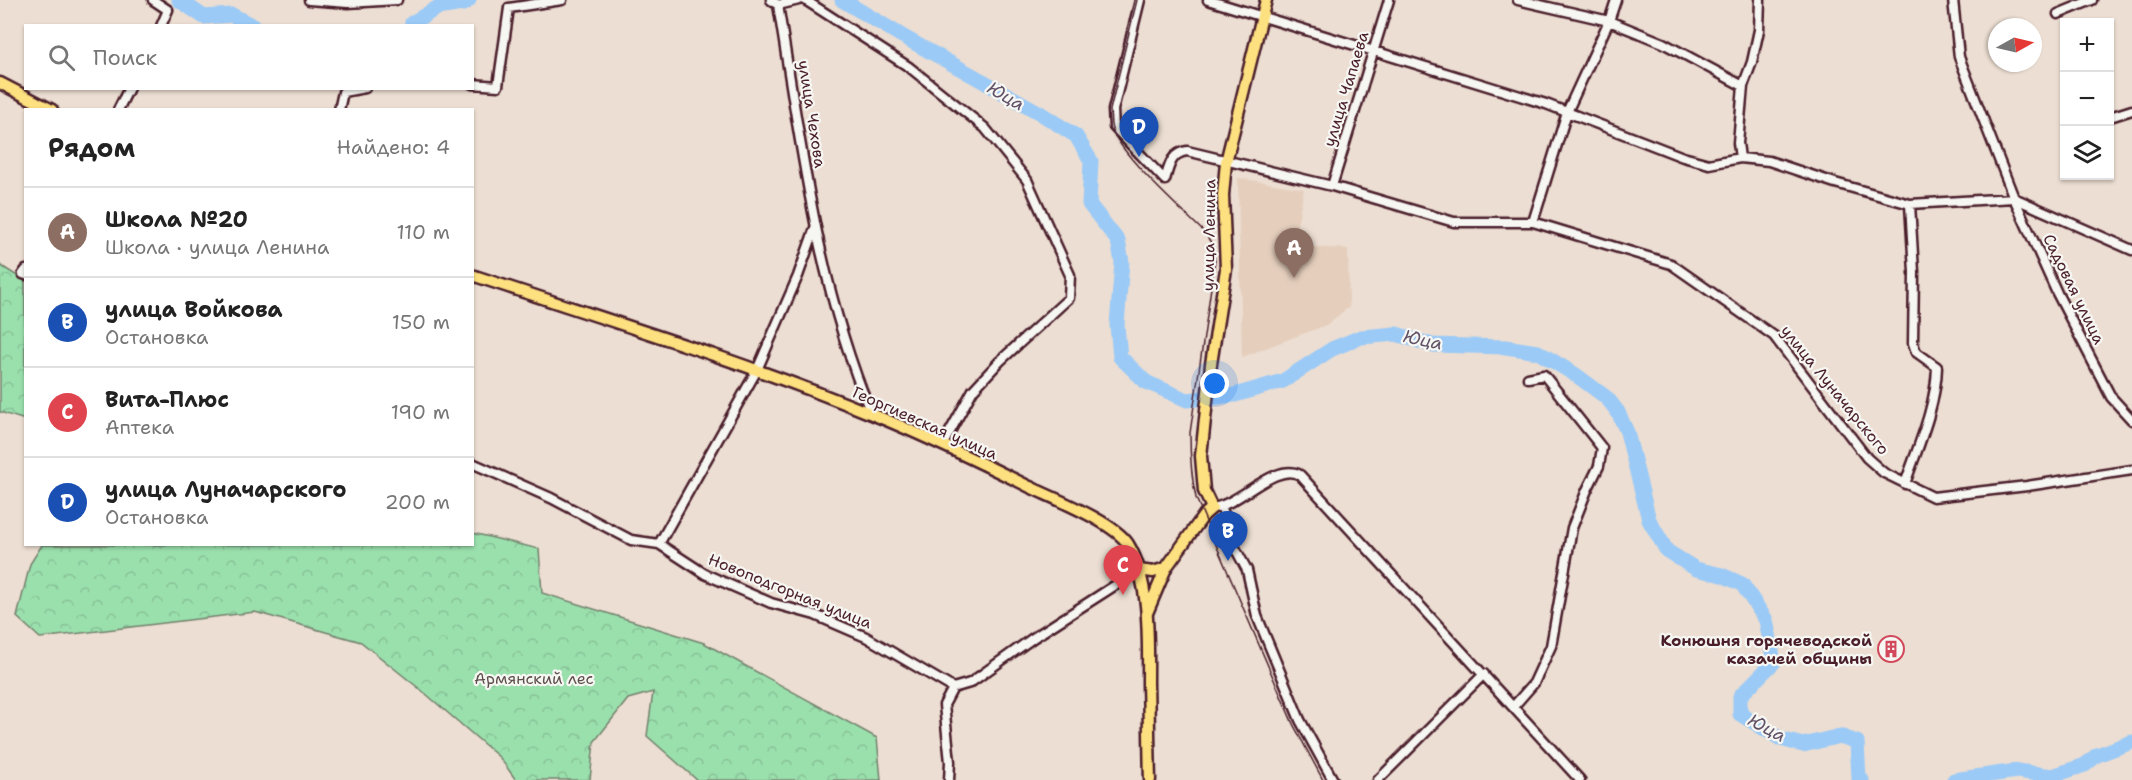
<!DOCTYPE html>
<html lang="ru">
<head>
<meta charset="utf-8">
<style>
  body { margin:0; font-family:"Shantell Sans",sans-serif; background:#f6f6f6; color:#222 }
  .controls { position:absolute; right:18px; top:18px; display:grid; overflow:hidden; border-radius:0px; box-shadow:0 2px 4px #0004 }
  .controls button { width:54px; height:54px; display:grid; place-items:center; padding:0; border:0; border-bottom:2px solid #e0e0e0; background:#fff; color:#222; font:30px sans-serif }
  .compass { position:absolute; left:1988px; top:18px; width:54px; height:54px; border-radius:50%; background:#fff; box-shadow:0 2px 4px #0004; rotate:82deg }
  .you { position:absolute; left:1215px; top:384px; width:21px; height:21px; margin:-15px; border:4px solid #fff; border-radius:50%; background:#1a73e8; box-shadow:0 0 0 9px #1a73e833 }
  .badge { display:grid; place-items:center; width:39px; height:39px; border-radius:50%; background:#0b8043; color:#fff; font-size:20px; font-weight:700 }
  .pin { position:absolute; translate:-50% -50px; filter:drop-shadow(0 2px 3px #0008) }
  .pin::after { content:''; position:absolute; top:32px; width:21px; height:18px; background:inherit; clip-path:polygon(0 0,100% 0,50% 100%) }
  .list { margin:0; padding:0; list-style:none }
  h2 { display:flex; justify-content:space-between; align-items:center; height:78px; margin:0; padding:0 24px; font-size:26px }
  h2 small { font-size:20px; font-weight:400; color:#767676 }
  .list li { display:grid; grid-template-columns:39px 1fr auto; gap:18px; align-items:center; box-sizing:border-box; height:90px; padding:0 24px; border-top:2px solid #e0e0e0 }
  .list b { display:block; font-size:22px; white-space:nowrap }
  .list p { margin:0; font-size:20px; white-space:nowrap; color:#767676 }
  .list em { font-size:20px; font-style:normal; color:#767676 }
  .icon { flex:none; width:33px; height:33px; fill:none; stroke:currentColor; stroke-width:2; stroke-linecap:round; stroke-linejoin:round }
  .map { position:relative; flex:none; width:2132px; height:780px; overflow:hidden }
  .search { position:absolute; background:#fff; box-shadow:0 2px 4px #0004; left:24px; top:24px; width:450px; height:66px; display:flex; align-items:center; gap:15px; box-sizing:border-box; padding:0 21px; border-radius:0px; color:#767676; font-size:22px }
  .panel { position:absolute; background:#fff; box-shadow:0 2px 4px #0004; left:24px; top:108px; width:450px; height:438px; border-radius:0px }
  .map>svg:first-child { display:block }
  .built { fill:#e5cebc }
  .forest { fill:url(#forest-crowns); stroke:#72806c; stroke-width:1.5 }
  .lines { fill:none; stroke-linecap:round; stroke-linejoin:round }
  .river { stroke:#9bcaf7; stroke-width:15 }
  .minor-casing { stroke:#4a1f2b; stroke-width:13 }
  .major-casing { stroke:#4a1f2b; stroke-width:15 }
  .minor { stroke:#f6f6f2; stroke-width:8 }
  .major { stroke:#fde080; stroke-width:10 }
  .tram { stroke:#4a1f2b; stroke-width:1.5 }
  .labels { text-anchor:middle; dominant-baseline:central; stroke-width:4.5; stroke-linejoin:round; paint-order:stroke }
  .street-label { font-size:16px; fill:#4a1f2b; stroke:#f6f6f2 }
  .poi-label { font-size:16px; font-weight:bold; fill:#4a1f2b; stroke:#f6f6f2; text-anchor:end }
  .park-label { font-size:16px; fill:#5e4f4c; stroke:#f6f6f2 }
  .water-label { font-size:18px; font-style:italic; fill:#625268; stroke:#f6f6f2 }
</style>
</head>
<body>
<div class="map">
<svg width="2132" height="780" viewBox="0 0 2132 780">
  <defs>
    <pattern id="forest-crowns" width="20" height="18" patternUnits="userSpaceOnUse" patternTransform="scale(1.5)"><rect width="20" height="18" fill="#9ae0ad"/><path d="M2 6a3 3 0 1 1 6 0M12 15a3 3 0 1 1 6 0" fill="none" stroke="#86c095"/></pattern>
  </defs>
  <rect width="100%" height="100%" fill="#ecded2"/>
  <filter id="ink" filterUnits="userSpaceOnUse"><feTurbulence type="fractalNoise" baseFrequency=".0167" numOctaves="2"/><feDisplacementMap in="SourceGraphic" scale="12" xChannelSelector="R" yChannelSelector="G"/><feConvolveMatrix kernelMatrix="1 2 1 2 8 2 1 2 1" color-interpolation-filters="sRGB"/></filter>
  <g filter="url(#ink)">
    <path class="built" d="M 1238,178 L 1304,189 L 1293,246 L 1348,249 L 1349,307 L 1326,325 L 1242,357 Z"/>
    <path class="forest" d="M 0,265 L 25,281 L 25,420 L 0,412 Z
      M 473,533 L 539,549 L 542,593 L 704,643 L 877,738 L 881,780 L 697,780 L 647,736 L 653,692 L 628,699 L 594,742 L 590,780 L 516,780 L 500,758 L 426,694 L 361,642 L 255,612 L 40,638 L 17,617 L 30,564 L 42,545 L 472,544 Z"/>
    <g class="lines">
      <path class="river" d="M 179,0 L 204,17 L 232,15 L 253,26
        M 842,0 L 902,36 L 1040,113 L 1076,136 L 1091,161 L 1089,204 L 1118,241 L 1122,262 L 1117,325 L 1120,357 L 1146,382 L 1187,400 L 1235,395 L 1283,381 L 1332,349 L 1361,337 L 1396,334 L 1432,345 L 1506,347 L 1538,352 L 1576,375 L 1607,398 L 1618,412 L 1627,432 L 1649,520 L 1667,551 L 1696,569 L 1722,575 L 1742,584 L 1766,620 L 1774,662 L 1740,696 L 1740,714 L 1781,739 L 1803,745 L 1840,736 L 1857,742 L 1859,779 L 1862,780
        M 413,26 L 412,23 L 437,8 L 463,4 L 469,0
        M 1954,780 L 2017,771 L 2052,776 L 2085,765 L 2097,755 L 2132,742"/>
      <defs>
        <path id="minor" d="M 153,0 L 168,10 L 161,26
          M 309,0 L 348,3 L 397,0
          M 771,0 L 778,5 L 799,0
          M 805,0 L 909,67 L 985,128 L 1027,180 L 1070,275 L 1069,298 L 1000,361 L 973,390 L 943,444
          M 1140,0 L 1113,110 L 1114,127 L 1165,180 C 1169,166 1171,153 1187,151 L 1332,186 L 1454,222 L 1533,222 L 1671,264 L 1774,336 L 1867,458 L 1884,473 L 1933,497 L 2027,486 L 2132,470
          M 1208,0 L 1546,104 L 1683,157 L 1709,164 L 1740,158 L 1769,161 L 1835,183 L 1910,204 L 2014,198 L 2132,250
          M 1518,0 L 1609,21 L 1663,43 L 1743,86
          M 1953,0 L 1959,57 L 2014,198 L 2057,293 L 2111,397 L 2132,420
          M 778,5 C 801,143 817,284 871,413
          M 2058,14 L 2092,0
          M 472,84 L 498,86 L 509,8 L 562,0
          M 118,110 L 129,88
          M 339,110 L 343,92 L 365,88
          M 2110,117 L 2132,110
          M 1740,158 L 1738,143 L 1743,86 L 1752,62 L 1759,30 L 1760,0
          M 1332,186 L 1389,0
          M 1533,222 L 1567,112 L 1609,21 L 1616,0
          M 26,270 L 23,274 L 26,275
          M 472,463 L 551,498 L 631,540 L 659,544 L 705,574 L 771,603 L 815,615 L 866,637 L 953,688 L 944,705 L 950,762 L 949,780
          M 1905,484 C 1918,446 1936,407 1937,367 L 1916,352 L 1913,343 L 1914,272 L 1910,204
          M 1212,508 C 1238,506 1276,461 1300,475 L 1580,780
          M 1222,508 L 1234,546 L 1247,570 L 1257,616 L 1300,720 L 1333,780
          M 659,544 L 757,370 L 798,276 L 815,228
          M 953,688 L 970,683 L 1033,638 L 1139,570
          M 1513,707 L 1534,683 L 1551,646 L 1572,528 L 1587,490 L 1599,466 L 1602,448 L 1544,375 L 1528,378
          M 1378,780 L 1484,674"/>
        <path id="major" d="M 0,83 L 52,110
          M 472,275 C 607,320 743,361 874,415 C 927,436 979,462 1030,487 C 1055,499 1114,522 1128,544 C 1151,582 1148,641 1148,684 C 1149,716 1149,748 1150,780
          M 1139,570 L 1153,572 L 1166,568
          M 1147,613 L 1166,568 L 1204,515 L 1212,508 L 1204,491 L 1201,456 L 1211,364 L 1226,269 L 1223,195 L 1226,162 L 1266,0"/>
      </defs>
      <use href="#minor" class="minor-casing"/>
      <use href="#major" class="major-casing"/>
      <use href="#minor" class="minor"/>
      <use href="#major" class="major"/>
      <path class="tram" d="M 1137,0 L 1110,110 C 1111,116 1110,123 1112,129 C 1122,157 1182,210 1205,233 L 1213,246 L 1215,260 L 1190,433 C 1190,456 1191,476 1196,498 L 1293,724 L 1323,780"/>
    </g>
  </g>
  <defs>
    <symbol id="building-ring" viewBox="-11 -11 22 22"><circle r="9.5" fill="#f6f6f2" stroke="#d1495b" stroke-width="1.5"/><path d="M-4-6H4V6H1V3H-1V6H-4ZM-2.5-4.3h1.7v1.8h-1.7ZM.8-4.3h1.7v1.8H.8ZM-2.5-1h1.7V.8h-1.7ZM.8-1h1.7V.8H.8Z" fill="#d1495b"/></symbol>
  </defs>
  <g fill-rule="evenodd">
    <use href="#building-ring" x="1876" y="634" width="30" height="30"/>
  </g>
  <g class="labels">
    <g class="street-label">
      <text transform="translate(1346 89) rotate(-73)">улица Чапаева</text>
      <text transform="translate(812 114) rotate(81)">улица Чехова</text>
      <text transform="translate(1209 235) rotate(-89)">улица Ленина</text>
      <text transform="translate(2074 289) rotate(64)">Садовая улица</text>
      <text transform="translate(1835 390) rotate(51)">улица Луначарского</text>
      <text transform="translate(925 423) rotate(24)">Георгиевская улица</text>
      <text transform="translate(790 591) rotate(22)">Новоподгорная улица</text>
    </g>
    <g class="poi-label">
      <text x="1872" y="640">Конюшня горячеводской<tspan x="1872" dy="18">казачей общины</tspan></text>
    </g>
    <g class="park-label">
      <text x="534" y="678">Армянский лес</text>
    </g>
    <g class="water-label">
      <text transform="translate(1006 96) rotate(30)">Юца</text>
      <text transform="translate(1423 340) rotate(12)">Юца</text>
      <text transform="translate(1767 728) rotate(28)">Юца</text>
    </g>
  </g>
</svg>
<div class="controls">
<button>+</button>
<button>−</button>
<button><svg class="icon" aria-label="layers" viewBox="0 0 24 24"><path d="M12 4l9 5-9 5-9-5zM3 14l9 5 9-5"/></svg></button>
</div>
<svg class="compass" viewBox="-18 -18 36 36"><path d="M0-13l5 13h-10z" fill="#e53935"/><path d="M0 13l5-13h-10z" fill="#767676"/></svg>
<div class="you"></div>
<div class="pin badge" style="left:1294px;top:278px;background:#8d6e63">A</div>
<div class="pin badge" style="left:1228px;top:561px;background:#1a4fb4">B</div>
<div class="pin badge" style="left:1123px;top:595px;background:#e0444e">C</div>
<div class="pin badge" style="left:1139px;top:157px;background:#1a4fb4">D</div>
<div class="search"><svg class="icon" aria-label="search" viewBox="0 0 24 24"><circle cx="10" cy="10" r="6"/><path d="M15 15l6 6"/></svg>Поиск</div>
<section class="panel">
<h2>Рядом<small>Найдено: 4</small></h2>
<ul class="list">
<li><span class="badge" style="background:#8d6e63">A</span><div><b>Школа №20</b><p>Школа · улица Ленина</p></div><em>110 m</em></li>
<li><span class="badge" style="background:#1a4fb4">B</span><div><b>улица Войкова</b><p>Остановка</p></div><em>150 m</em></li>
<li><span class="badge" style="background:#e0444e">C</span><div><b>Вита-Плюс</b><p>Аптека</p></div><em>190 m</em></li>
<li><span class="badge" style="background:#1a4fb4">D</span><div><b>улица Луначарского</b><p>Остановка</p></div><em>200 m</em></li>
</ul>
</section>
</div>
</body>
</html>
